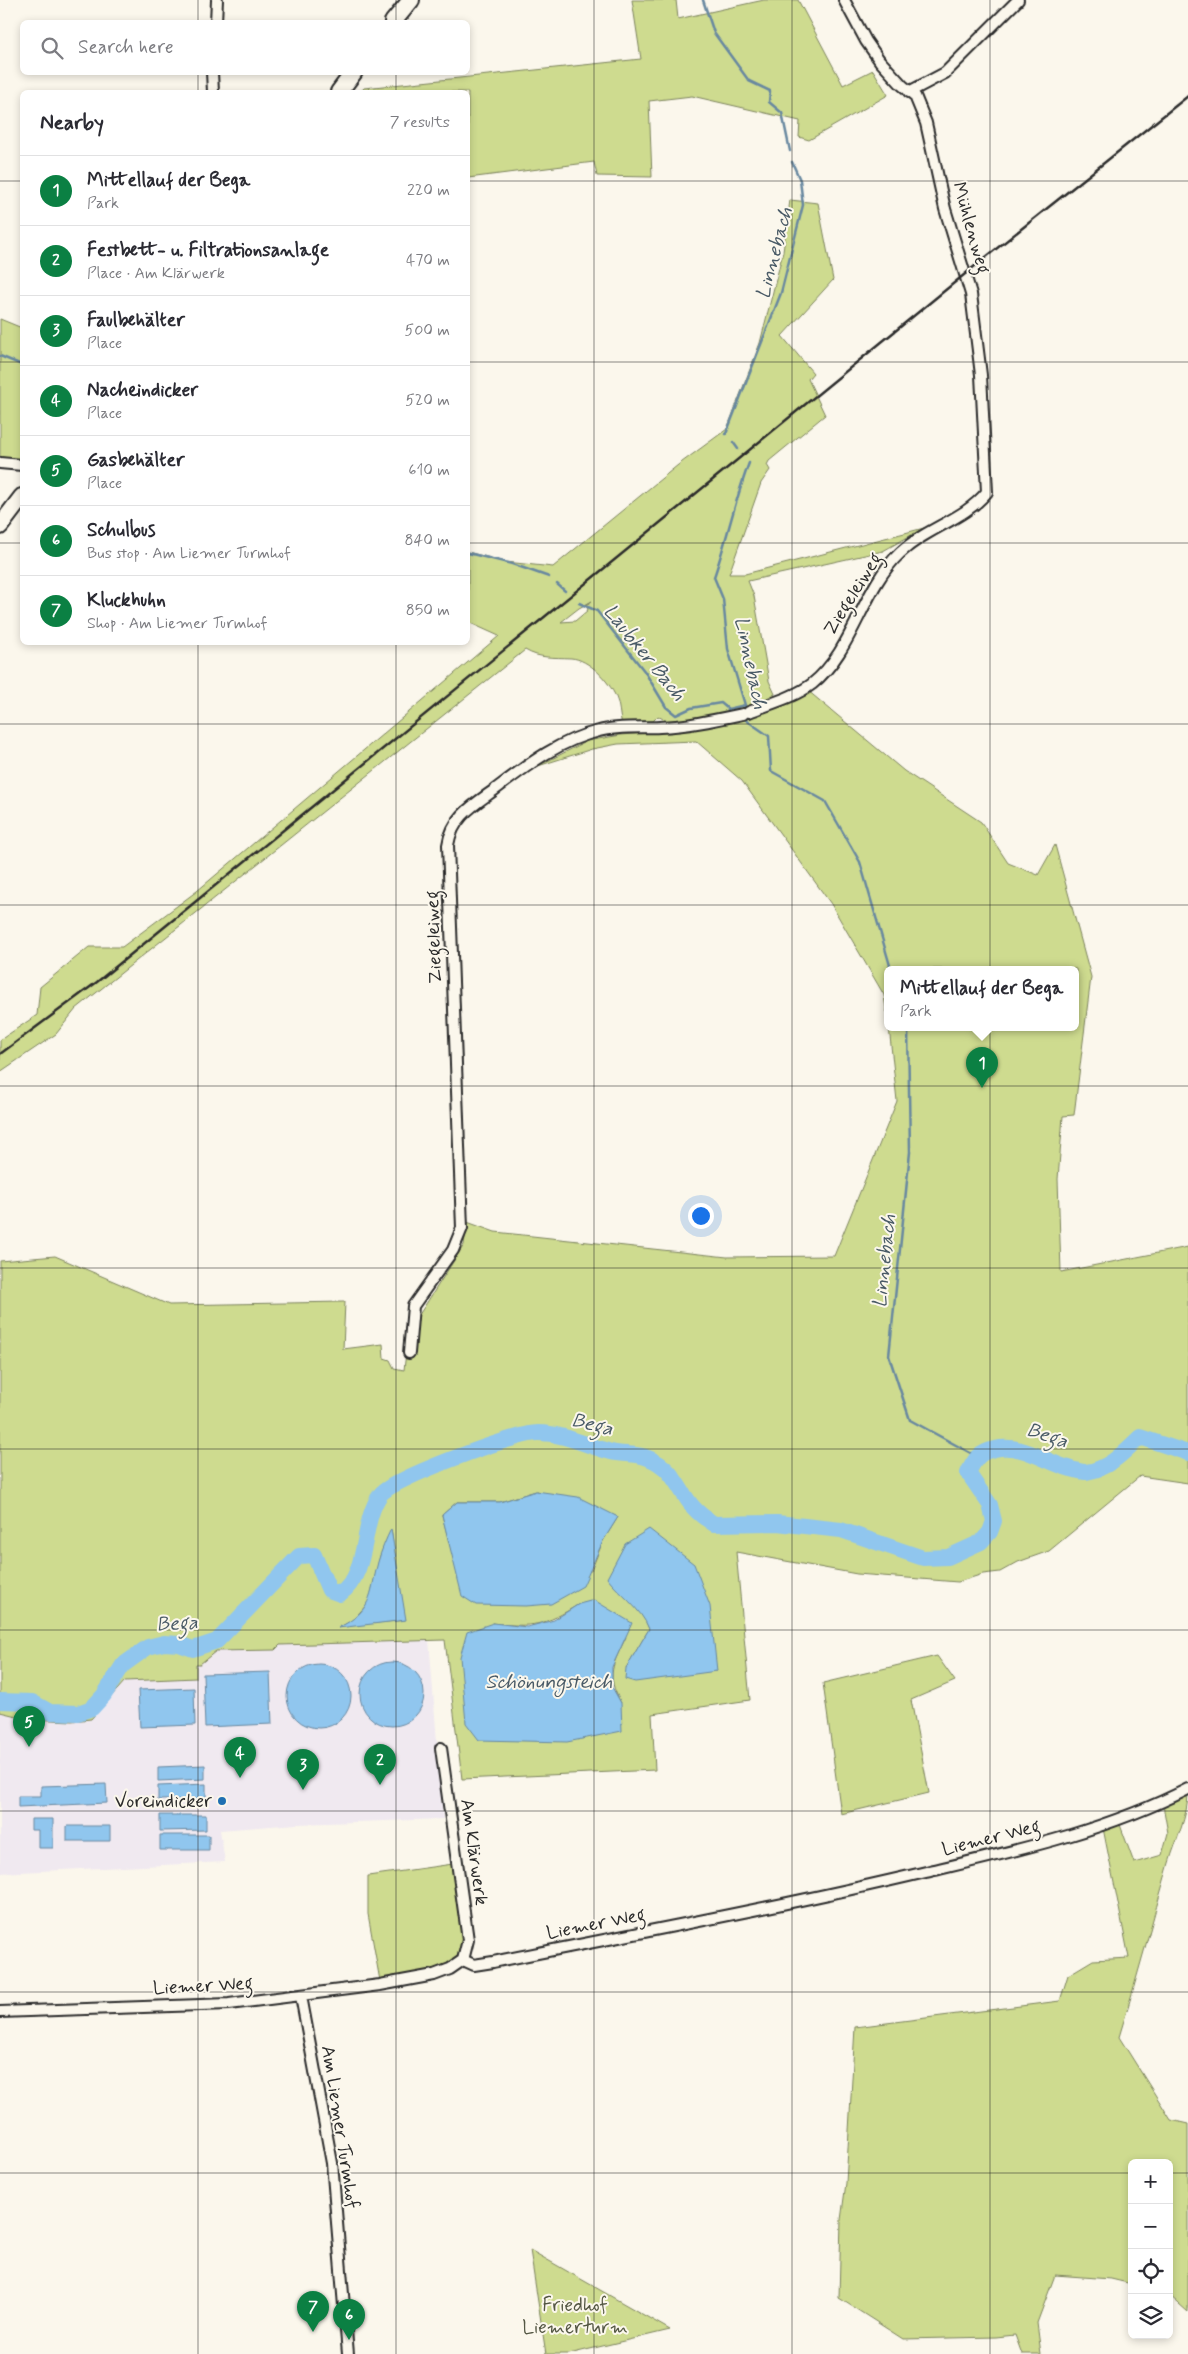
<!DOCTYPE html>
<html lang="en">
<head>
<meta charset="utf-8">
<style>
  body { margin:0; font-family:Mynerve,sans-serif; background:#f2f2f3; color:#2b2b33 }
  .controls { position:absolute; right:15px; bottom:15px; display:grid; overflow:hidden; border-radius:8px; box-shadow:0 2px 8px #0003 }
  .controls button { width:45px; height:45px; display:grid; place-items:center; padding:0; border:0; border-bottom:1px solid #e1e1e2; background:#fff; color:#2b2b33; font:25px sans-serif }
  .you { position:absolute; left:700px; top:1215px; width:18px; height:18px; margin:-12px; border:4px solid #fff; border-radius:50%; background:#1a73e8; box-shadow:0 0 0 8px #1a73e833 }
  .badge { display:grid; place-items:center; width:32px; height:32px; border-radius:50%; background:#0b8043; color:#fff; font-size:16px; font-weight:700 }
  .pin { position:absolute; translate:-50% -41px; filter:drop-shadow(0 1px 2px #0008) }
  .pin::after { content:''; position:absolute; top:26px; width:18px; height:15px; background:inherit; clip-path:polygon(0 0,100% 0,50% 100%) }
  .popup { position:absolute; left:884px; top:966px; width:195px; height:65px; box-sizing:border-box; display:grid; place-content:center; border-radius:8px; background:#fff; filter:drop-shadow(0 1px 4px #0005); font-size:16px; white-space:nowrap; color:#7c7c81 }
  .popup b { font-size:19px; color:#2b2b33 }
  .popup::after { content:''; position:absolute; left:50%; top:100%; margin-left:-10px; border:10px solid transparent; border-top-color:#fff }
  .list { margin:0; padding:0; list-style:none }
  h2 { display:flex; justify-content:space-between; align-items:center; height:65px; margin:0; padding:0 20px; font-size:21px }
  h2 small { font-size:16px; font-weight:400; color:#7c7c81 }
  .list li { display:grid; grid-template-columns:32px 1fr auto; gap:15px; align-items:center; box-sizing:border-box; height:70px; padding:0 20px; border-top:1px solid #e1e1e2 }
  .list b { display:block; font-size:19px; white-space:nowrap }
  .list p { margin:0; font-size:16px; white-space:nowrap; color:#7c7c81 }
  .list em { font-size:16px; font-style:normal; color:#7c7c81 }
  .icon { flex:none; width:28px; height:28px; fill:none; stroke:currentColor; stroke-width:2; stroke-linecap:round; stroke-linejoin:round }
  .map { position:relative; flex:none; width:1188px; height:2354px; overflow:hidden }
  .search { position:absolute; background:#fff; box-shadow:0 2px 8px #0003; left:20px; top:20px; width:450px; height:55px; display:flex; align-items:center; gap:12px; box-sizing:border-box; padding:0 18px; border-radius:8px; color:#7c7c81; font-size:19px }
  .panel { position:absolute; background:#fff; box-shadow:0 2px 8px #0003; left:20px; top:90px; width:450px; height:555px; border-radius:8px }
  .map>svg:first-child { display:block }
  .built { fill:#f0e9f0 }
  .green { fill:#cedb8f; stroke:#7c835d; fill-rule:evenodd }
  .water { fill:#90c6ee; stroke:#6888a0 }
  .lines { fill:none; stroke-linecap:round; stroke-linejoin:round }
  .stream { stroke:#6888a0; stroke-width:2.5 }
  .river { stroke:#90c6ee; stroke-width:16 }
  .street-casing { stroke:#2b2b2b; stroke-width:14 }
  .primary-casing { stroke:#2b2b2b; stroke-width:20 }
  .street { stroke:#fbf7ec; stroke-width:10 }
  .primary { stroke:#fbf7ec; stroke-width:16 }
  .rail { stroke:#2b2b2b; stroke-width:2.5 }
  .grid { fill:none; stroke:#2b2b2b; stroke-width:1; stroke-opacity:0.55 }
  .poi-dot { fill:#1f6fb2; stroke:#fbf7ec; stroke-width:2 }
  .labels { text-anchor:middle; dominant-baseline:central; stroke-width:4; stroke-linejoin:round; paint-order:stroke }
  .street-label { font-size:19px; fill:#2b2b2b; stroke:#fbf7ec }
  .poi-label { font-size:19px; fill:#2b2b2b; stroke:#fbf7ec; text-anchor:end }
  .park-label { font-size:19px; fill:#545744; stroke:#fbf7ec }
  .water-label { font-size:20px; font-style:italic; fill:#495a66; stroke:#fbf7ec }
</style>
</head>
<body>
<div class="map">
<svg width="1188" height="2354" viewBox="0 0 1188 2354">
  <rect width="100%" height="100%" fill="#fbf7ec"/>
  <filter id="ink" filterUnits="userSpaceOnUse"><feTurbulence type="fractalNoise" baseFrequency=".02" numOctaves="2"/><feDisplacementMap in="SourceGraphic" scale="10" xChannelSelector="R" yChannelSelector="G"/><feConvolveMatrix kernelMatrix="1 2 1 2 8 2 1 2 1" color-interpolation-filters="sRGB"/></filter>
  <g filter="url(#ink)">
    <path class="built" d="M 429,1639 L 443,1819 L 297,1824 L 220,1830 L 225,1862 L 0,1873 L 0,1712 L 29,1719 L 91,1719 L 125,1681 L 196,1678 L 195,1648 Z"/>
    <path class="green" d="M 632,0 L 676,0 L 678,19 L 764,0 L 798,0 L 843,85 L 873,70 L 888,95 L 809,140 L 799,137 L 800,121 L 692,96 L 649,101 L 652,177 L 597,176 L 594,162 L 468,178 L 468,92 L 360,92 L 364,88 L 641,59 Z
      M 790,200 L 818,203 L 833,280 L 782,336 L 813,373 L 808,379 L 825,415 L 769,461 L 767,465 L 770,470 L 761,483 L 729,574 L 745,574 L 924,528 L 883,551 L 748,581 L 754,596 L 769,681 L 775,694 L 750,706 L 753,715 L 807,690 L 904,771 L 981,822 L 1008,863 L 1038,875 L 1055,845 L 1091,977 L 1074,1115 L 1063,1116 L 1058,1179 L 1061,1272 L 1188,1247 L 1188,1483 L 1140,1476 L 1049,1551 L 1018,1562 L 1000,1572 L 983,1574 L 958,1582 L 857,1574 L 736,1552 L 750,1700 L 652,1714 L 655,1770 L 462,1779 L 445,1640 L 280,1645 L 275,1650 L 216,1651 L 200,1664 L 196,1664 L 196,1678 L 125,1681 L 91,1719 L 72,1721 L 29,1719 L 0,1712 L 0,1261 L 55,1256 L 169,1305 L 345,1302 L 343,1349 L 383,1344 L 384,1358 L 390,1360 L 394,1368 L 404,1370 L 407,1343 L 415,1321 L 464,1245 L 467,1222 L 495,1232 L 727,1257 L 834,1256 L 897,1101 L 889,1027 L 1076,1027 L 1076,969 L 888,969 L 888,1022 L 884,995 L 831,904 L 742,781 L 696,741 L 618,744 L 592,749 L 538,766 L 587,741 L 621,735 L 681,730 L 658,716 L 653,721 L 622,724 C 619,715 620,705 616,697 C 609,681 589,659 571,658 C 554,657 540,659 525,650 L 76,1009 L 56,1034 L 0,1072 L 0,1040 L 37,1015 L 40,987 L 89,947 L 122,947 L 197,891 L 499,636 L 468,622 L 468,552 L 506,562 L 553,567 L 678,465 L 727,429 L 760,343 L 783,252 ZM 592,601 L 586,605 L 588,610 L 575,621 L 561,622 L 579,608 ZM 536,1491 L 618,1517 L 603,1541 L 591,1571 L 452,1553 L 442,1515 L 457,1502 L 500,1502 ZM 391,1530 L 405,1620 L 339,1627 L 352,1621 L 369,1602 L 380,1556 ZM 579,1604 L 626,1637 C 613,1665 605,1674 621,1703 L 493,1623 C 533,1628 544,1626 579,1604 ZM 644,1617 L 717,1671 L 626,1668 L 649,1629 Z
      M 0,319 L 22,328 L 22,459 L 0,457 Z
      M 937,1656 L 955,1681 L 911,1700 L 929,1793 L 841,1814 L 823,1683 Z
      M 1188,1793 C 1188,1817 1176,1839 1169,1863 C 1152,1921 1137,1979 1119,2037 L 1171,2120 L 1188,2124 L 1188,2312 L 1169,2295 L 1169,2163 L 1132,2163 L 1132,2284 L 1111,2279 L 1055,2275 L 1037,2323 L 1041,2354 L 1022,2354 L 1015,2335 L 996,2337 L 903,2339 L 839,2298 L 841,2220 L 846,2183 L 855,2027 L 1060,2001 L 1068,1975 L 1093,1960 L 1129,1958 L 1103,1828 L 1119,1822 L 1134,1863 L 1162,1855 L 1168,1833 L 1163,1805 Z
      M 453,1864 C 457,1890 475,1949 448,1966 C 438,1971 394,1978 380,1981 L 368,1914 L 368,1876 Z
      M 530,2250 L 670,2330 L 569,2354 L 546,2354 Z"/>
    <path class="water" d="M 536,1491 L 578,1497 L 618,1517 L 603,1541 L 583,1586 L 551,1604 L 526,1606 L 476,1605 L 462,1596 L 442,1515 L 457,1502 L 500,1502 Z
      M 391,1529 L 406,1620 L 338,1628 C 373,1610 369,1597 378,1562 C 381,1551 386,1539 391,1529 Z
      M 649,1529 L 694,1564 L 710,1606 L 717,1671 L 635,1682 L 625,1679 L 626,1668 L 649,1629 C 641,1608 620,1595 607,1578 L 625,1544 Z
      M 594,1600 L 632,1623 L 612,1667 L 612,1687 L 621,1703 L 622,1731 L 567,1742 L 479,1740 L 466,1723 L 460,1657 L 467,1632 L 493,1623 L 527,1627 L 554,1620 L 579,1604 Z
      M360 1694a32 32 0 1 1 64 0a32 32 0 1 1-64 0Z
      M287 1696a32 32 0 1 1 64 0a32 32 0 1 1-64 0Z
      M 270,1672 L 272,1724 L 205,1727 L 203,1674 Z
      M 194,1688 L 195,1725 L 140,1727 L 138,1690 Z
      M 205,1765 L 205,1779 L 158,1781 L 158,1767 Z
      M 106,1784 L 107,1803 L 18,1807 L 18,1796 L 41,1796 L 41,1786 Z
      M 206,1784 L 206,1799 L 158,1800 L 158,1786 Z
      M 160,1815 L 206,1815 L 206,1830 L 160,1831 Z
      M 31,1819 L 53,1819 L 53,1848 L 38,1848 L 38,1830 L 31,1830 Z
      M 67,1826 L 110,1826 L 110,1841 L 67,1841 Z
      M 160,1835 L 209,1835 L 209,1850 L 160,1850 Z"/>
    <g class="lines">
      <path class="stream" d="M 703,0 L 714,33 L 749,81 L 770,91 L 769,102 L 782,113 L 790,151
        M 0,356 L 22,365
        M 726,434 L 781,293 L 803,205 L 800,180 L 792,162
        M 733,442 L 738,449
        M 749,463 C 735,500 727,539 714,577 L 723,599 L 728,649 L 745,705 L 746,720 L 769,736 L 771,771 L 825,801 L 860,862 L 891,969
        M 468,553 L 512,564 L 549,577
        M 557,584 L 565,591
        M 579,603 L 597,611 L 645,672 L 666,707 L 676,715 L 691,708 L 721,703 L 728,709 L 745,705
        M 908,1027 L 910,1152 L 889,1356 L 910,1420 L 976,1456"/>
      <path class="river" d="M 0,1701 L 32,1702 L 50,1712 L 78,1713 L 92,1708 L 104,1695 L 123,1665 L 148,1647 L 164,1643 L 179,1644 L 193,1649 L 217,1641 L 299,1556 L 314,1555 L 329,1590 L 340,1594 C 370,1573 360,1524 380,1495 C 391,1479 516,1433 538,1433 C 563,1433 588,1446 611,1452 C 623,1455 637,1453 648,1458 C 674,1468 677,1488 693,1507 C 699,1514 706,1519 714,1524 L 777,1523 L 841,1530 L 923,1558 L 948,1557 L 981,1542 L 990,1532 L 994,1521 L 990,1505 L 968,1473 C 974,1460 979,1452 995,1449 C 1022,1443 1045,1462 1071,1469 C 1076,1470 1082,1472 1086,1472 C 1109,1469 1124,1452 1140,1437 L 1188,1453"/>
      <defs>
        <path id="street" d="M 216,22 L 217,0
          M 212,72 L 213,92
          M 909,92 L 945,73 L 1018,0
          M 0,463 L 22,465
          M 749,712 C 769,704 795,697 812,684 C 854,650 862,589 900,553 C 926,528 964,520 987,492 L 981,375 L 971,294 L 945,209 L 926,123 L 915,96 L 902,85 L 880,61 L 866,41 L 844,0
          M 409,1353 L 413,1306 L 453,1250 L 462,1228 L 448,845 C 452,818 472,806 493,791 C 525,767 559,740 599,731 C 618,726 640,728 660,727 C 688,726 715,720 743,714
          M 441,1748 L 468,1940 L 463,1960
          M 463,1960 L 474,1965 L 493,1962 C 638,1933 783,1906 926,1872 C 1015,1851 1106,1831 1188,1789
          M 301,1996 L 332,2163 L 348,2354
          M 0,2012 L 229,2004 L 380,1985 L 434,1975 L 450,1969 L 463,1960"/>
        <path id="primary" d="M 393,22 L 411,0
          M 339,92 L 354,72
          M 0,526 L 22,497"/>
      </defs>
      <use href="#street" class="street-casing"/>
      <use href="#primary" class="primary-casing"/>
      <use href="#street" class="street"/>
      <use href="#primary" class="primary"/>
      <path class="rail" d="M 0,1054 L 97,982 L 981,261 L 1188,96"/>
    </g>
  </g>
  <path class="grid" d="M 198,0 L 198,22M 396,0 L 396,22M 594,0 L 594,2354M 792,0 L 792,2354M 990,0 L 990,2354M 198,72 L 198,92M 396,72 L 396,92M 0,181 L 22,181M 468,181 L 1188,181M 0,362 L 22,362M 468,362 L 1188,362M 0,543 L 22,543M 468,543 L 1188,543M 198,642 L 198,2354M 396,642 L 396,2354M 0,724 L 1188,724M 0,905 L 1188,905M 0,1086 L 1188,1086M 0,1268 L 1188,1268M 0,1449 L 1188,1449M 0,1630 L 1188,1630M 0,1811 L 1188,1811M 0,1992 L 1188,1992M 0,2173 L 1132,2173M 1169,2173 L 1188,2173"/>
  <circle class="poi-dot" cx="222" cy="1801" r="5"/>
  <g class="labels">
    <g class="street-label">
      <text transform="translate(971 228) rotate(74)">Mühlenweg</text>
      <text transform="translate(853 594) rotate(-58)">Ziegeleiweg</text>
      <text transform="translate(434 937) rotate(-92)">Ziegeleiweg</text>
      <text transform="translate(991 1838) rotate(-14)">Liemer Weg</text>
      <text transform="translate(474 1852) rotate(82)">Am Klärwerk</text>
      <text transform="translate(596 1924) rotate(-11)">Liemer Weg</text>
      <text transform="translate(203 1986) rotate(-3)">Liemer Weg</text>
      <text transform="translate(340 2127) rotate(81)">Am Liemer Turmhof</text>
    </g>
    <g class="poi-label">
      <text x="212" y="1801">Voreindicker</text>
    </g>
    <g class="park-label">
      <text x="575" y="2305">Friedhof<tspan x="575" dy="22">Liemerturm</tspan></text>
    </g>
    <g class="water-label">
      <text transform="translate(775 253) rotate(-75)">Linnebach</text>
      <text transform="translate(644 653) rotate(51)">Laubker Bach</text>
      <text transform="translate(750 663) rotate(78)">Linnebach</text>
      <text transform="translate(885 1261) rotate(-84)">Linnebach</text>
      <text transform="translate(592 1425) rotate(14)">Bega</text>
      <text transform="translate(1047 1436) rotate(19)">Bega</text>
      <text transform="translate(177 1624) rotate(-3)">Bega</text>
      <text x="549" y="1682">Schönungsteich</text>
    </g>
  </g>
</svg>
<div class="controls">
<button>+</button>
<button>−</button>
<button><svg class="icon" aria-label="locate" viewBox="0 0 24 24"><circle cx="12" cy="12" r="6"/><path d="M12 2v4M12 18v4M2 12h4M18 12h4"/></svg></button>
<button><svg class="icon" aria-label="layers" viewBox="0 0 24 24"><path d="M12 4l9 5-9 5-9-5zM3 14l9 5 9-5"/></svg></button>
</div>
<div class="you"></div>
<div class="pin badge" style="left:982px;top:1088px">1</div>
<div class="popup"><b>Mittellauf der Bega</b>Park</div>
<div class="pin badge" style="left:380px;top:1785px">2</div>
<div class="pin badge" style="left:303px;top:1790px">3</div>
<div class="pin badge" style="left:240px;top:1778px">4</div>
<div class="pin badge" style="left:29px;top:1747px">5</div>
<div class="pin badge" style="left:349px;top:2340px">6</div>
<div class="pin badge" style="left:313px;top:2332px">7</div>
<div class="search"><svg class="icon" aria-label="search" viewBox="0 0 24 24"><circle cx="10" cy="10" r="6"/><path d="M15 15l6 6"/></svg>Search here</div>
<section class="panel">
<h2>Nearby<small>7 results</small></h2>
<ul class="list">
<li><span class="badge">1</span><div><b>Mittellauf der Bega</b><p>Park</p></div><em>220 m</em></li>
<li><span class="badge">2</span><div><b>Festbett- u. Filtrationsanlage</b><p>Place · Am Klärwerk</p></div><em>470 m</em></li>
<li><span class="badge">3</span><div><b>Faulbehälter</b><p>Place</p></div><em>500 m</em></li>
<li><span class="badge">4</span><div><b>Nacheindicker</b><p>Place</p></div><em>520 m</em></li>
<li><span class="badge">5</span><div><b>Gasbehälter</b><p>Place</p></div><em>610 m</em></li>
<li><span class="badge">6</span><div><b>Schulbus</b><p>Bus stop · Am Liemer Turmhof</p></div><em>840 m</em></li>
<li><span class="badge">7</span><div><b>Kluckhuhn</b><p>Shop · Am Liemer Turmhof</p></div><em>850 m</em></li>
</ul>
</section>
</div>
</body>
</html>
